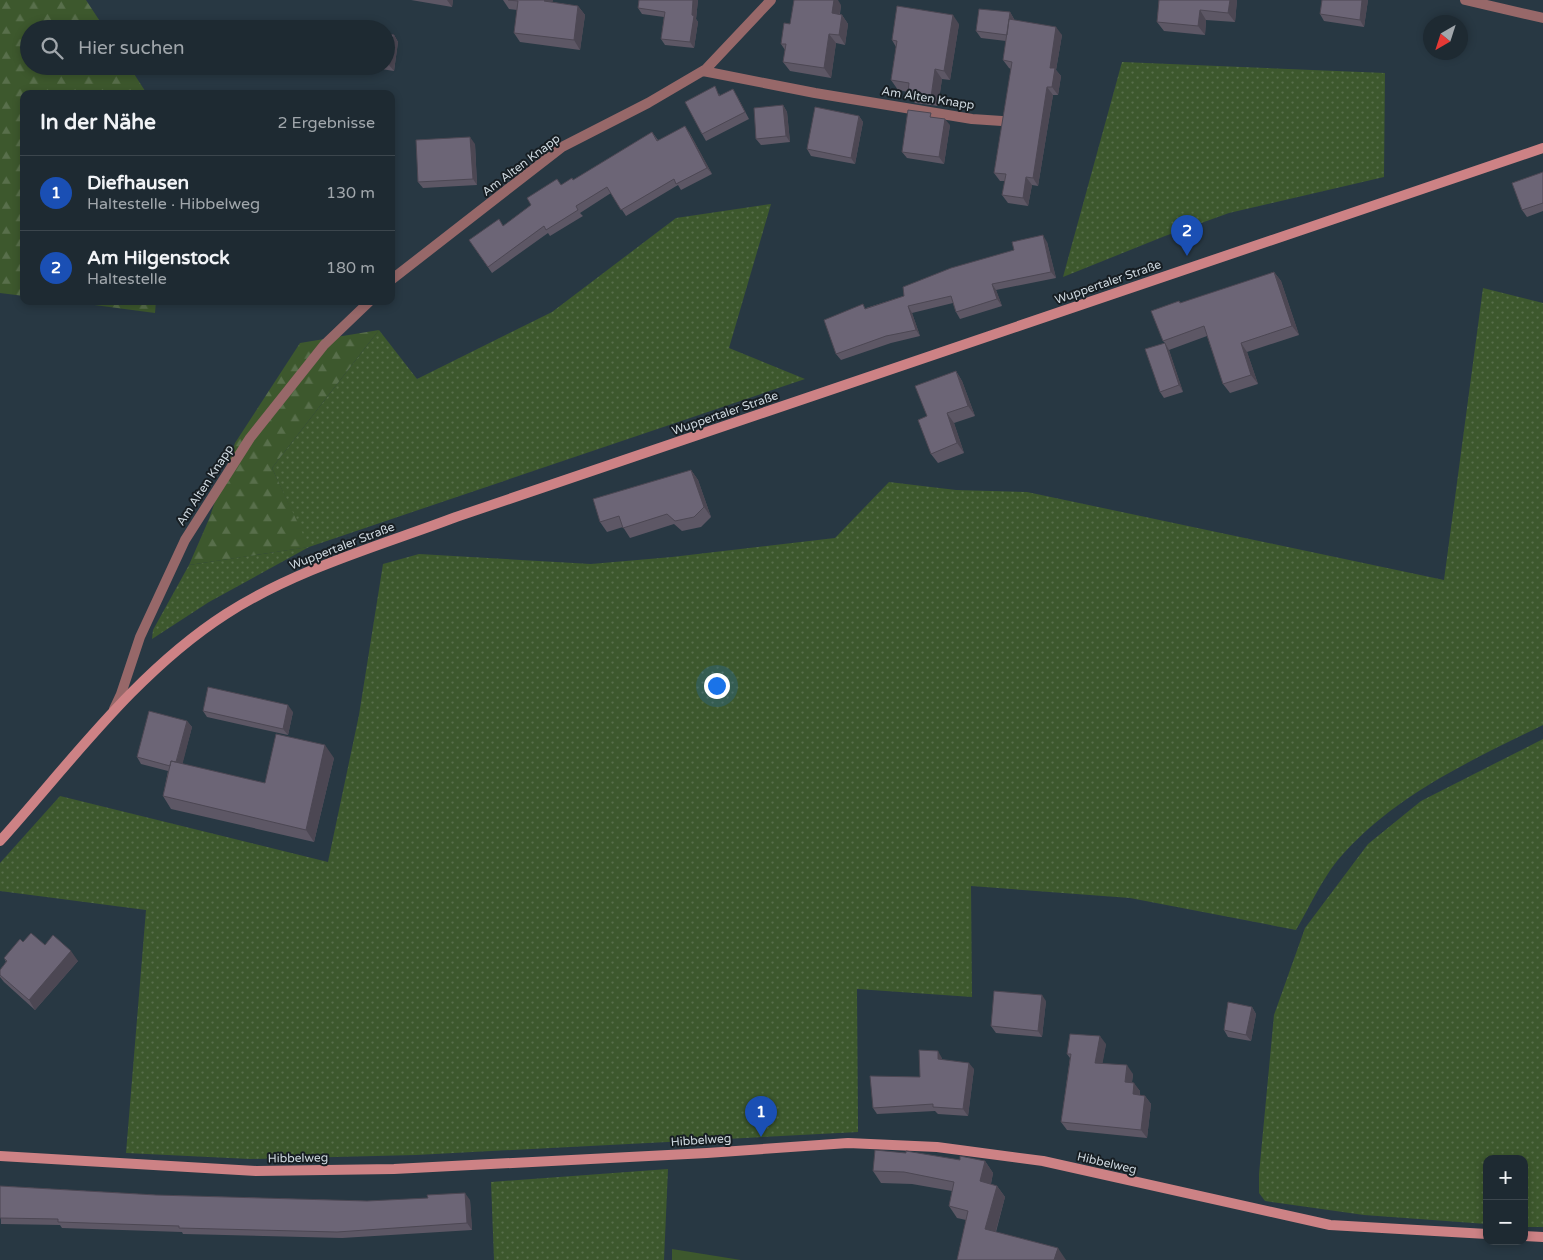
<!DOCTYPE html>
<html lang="de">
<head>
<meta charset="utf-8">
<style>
  body { margin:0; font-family:"Varela Round",sans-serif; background:#2b363e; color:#f1f3f6 }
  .controls { position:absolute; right:15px; bottom:15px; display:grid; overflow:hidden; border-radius:10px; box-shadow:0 2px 8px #0003 }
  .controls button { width:45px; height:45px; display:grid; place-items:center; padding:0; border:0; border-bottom:1px solid #3c464d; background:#1e2a32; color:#f1f3f6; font:25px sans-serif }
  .compass { position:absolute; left:1423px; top:15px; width:45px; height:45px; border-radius:50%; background:#1e2a32; box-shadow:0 2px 8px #0003; rotate:219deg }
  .you { position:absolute; left:716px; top:685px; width:18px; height:18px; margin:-12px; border:4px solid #fff; border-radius:50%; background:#1a73e8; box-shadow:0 0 0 8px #1a73e833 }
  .badge { display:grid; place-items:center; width:32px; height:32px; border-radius:50%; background:#db2777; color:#fff; font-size:16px; font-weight:700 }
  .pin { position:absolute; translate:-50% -41px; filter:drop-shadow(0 1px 2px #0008) }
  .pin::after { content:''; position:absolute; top:26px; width:18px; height:15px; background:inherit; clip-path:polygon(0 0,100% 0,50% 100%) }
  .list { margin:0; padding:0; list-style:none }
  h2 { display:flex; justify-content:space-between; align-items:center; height:65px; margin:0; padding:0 20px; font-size:21px }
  h2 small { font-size:16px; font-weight:400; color:#a1a7ac }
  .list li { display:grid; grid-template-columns:32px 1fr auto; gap:15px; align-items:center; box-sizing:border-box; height:75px; padding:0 20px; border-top:1px solid #3c464d }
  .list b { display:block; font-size:19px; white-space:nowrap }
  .list p { margin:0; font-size:16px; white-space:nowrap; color:#a1a7ac }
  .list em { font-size:16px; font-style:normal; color:#a1a7ac }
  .icon { flex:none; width:28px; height:28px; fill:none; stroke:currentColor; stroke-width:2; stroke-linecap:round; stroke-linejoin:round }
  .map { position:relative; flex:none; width:1543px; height:1260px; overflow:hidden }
  .search { position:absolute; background:#1e2a32; box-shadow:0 2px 8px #0003; left:20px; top:20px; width:375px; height:55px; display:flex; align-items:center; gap:12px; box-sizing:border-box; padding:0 18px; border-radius:28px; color:#a1a7ac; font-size:19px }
  .panel { position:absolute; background:#1e2a32; box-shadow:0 2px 8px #0003; left:20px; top:90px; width:375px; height:215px; border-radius:10px }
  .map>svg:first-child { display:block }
  .grass { fill:url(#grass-dots) }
  .forest { fill:url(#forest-firs) }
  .green { fill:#3d582d }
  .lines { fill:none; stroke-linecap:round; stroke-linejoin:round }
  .street { stroke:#976869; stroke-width:10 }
  .secondary { stroke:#cd8285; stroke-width:10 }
  .wall { fill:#5d5765 }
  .shaded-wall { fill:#4c4753 }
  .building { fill:#6c6576; stroke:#4c4753 }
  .labels { text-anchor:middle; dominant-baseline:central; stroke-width:4; stroke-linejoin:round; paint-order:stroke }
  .street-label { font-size:12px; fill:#ced8df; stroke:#171e23 }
</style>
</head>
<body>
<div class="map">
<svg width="1543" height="1260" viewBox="0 0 1543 1260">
  <defs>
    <pattern id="grass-dots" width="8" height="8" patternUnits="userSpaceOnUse" patternTransform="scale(1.25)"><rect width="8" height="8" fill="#3d582d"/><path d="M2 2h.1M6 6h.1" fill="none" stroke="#586f4b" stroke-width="1.8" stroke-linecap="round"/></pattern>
    <pattern id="forest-firs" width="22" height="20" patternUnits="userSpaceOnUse" patternTransform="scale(1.25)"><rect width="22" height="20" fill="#3d582d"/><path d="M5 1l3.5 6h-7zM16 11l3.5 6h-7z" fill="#586f4b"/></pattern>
  </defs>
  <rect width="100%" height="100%" fill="#283843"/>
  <path class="grass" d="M 1122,62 L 1385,73 L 1384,177 L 1229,213 L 1165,236 L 1063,277 Z
    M 771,204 L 729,348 L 805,379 L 309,547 L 209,602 L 152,639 L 153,630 L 189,565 L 308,547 L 272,468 L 379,330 L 417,379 L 552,312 L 676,218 Z
    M 1483,288 L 1543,303 L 1543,725 C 1468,762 1392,796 1337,861 C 1321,881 1309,908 1296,930 L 1130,898 L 971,886 L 972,997 L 857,989 L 858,1132 L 416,1155 L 250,1159 L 126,1153 L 146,910 L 0,891 L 0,863 L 60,796 L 328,862 L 359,715 L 383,564 L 419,554 L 591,564 L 672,557 L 835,538 L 889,482 L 956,490 L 1027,492 L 1444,580 Z
    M 1543,739 L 1543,1227 L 1524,1227 L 1524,1159 L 1487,1159 L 1487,1224 L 1364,1215 L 1265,1201 L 1259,1193 L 1259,1174 L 1274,1015 L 1305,928 L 1368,844 L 1421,801 Z
    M 668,1169 L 664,1260 L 494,1260 L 491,1182 Z"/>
  <path class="forest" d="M 0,0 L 86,0 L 105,29 L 29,29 L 29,66 L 129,66 L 147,94 L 24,94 L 24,296 L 0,293 Z
    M 64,301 L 156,301 L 155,313 Z
    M 379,330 L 272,468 L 309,547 L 189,565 L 209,519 L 235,443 L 300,343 Z"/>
  <path class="green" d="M 672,1249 L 741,1260 L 672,1260 Z"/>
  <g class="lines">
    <path class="street" d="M 1465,0 L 1543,18
      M 703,71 L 815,93 L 972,119 L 1002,121
      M 391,280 L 562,147 L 648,103 L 706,69 L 771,0
      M 114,709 L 121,694 L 140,637 L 185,540 L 250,438 L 324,345 L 370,301"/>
    <path class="secondary" d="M 0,841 C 71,762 136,672 226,614 C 296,569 379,546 456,517 L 1543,148
      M 0,1156 L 256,1171 L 394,1169 L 707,1153 L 848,1143 L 937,1147 L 1043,1161 L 1330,1225 L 1487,1234
      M 1524,1236 L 1543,1237"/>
  </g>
  <path class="wall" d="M 411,0 L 453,0 L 452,7 Z
    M 503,0 L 553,0 L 552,2 L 578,6 L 585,15 L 580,50 L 520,42 L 514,33 L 517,10 L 509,9 Z
    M 639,0 L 698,0 L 696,19 L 698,22 L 694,48 L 665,45 L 661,39 L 664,17 L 642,14 L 638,8 Z
    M 1159,0 L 1237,0 L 1235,22 L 1206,20 L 1205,35 L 1164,31 L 1157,22 Z
    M 1322,0 L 1368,0 L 1364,27 L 1324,21 L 1320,14 Z
    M 841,5 L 840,14 L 842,15 L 848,24 L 845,45 L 836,43 L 831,78 L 790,71 L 783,62 L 785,50 L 781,44 L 790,24 Z
    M 1010,12 L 1014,19 L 1014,20 L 1062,35 L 1056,70 L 1061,76 L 1058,95 L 1053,95 L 1038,186 L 1032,185 L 1028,206 L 1008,203 L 1002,195 L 1005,181 L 1000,181 L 994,173 L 1011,69 L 1009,68 L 1003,60 L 1006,41 L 981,38 L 976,31 Z
    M 959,24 L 950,80 L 942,79 L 938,106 L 915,103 L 908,93 L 908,92 L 898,90 L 891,80 L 896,47 L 892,40 Z
    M 386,34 L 394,35 L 398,42 L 394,71 L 362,66 L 386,66 Z
    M 719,93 L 720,96 L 737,96 L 749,119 L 706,141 L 702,134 Z
    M 783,105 L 787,112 L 790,142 L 761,145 L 756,139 Z
    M 859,116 L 863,122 L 855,164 L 811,156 L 807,149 Z
    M 950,125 L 944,164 L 907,158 L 902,152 Z
    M 652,132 L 658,140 L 689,132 L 712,174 L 681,190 L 678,185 L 626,216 L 611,193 L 580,213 L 583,216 L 550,236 L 548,233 L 492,273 L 469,240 L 503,226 L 531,205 L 561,185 L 573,180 Z
    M 475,144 L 477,185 L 423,188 L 418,182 Z
    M 1543,172 L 1543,211 L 1527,217 L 1522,210 Z
    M 1047,242 L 1056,278 L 996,290 L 1002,306 L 960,319 L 956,312 L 953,303 L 912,313 L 920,336 L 891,343 L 841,360 L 836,354 L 866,308 L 904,296 Z
    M 1274,272 L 1281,281 L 1299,335 L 1247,352 L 1258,384 L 1230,393 L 1223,384 L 1207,336 L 1169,350 L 1183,392 L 1164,398 L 1160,392 L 1165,343 L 1163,341 L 1179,301 L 1181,303 Z
    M 956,371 L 962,381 L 975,416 L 954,423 L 964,453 L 938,463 L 931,454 L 927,416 Z
    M 691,470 L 698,480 L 711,517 L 701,527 L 682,531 L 674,524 L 630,538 L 623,527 L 607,532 L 600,522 Z
    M 203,711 L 293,712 L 288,735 L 207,717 Z
    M 187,721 L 192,727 L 182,764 L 265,783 L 334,758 L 314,842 L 171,809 L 163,796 L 168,771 L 141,764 L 137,757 Z
    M 23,942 L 78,961 L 35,1010 L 4,982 L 0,977 L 0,970 L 6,962 L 4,958 Z
    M 1046,1001 L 1042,1037 L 996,1033 L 991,1026 Z
    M 1252,1007 L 1256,1014 L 1251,1041 L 1228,1037 L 1224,1030 Z
    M 1106,1044 L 1102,1064 L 1133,1074 L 1132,1082 L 1140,1091 L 1140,1095 L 1145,1096 L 1151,1104 L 1147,1138 L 1067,1130 L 1061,1122 L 1070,1058 L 1067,1054 Z
    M 942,1058 L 942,1060 L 974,1069 L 968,1116 L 938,1114 L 935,1111 L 877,1114 L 873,1108 L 920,1077 Z
    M 960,1160 L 985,1161 L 993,1173 L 991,1184 L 997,1186 L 1005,1197 L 996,1232 L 1066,1260 L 957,1260 L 966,1220 L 957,1218 L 949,1206 L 952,1191 L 912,1184 L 881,1183 L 873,1171 Z
    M 0,1186 L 156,1195 L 367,1201 L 470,1200 L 472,1230 L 342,1238 L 183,1234 L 182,1232 L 62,1228 L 60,1225 L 1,1224 Z"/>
  <path class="shaded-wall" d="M 447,0 L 453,0 L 452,7 Z
    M 545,0 L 553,0 L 551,11 L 544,1 Z
    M 693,0 L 698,0 L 696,19 L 698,22 L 694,48 L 690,42 L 692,15 Z
    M 834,0 L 838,0 L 841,5 L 838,23 L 832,13 Z
    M 1230,0 L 1237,0 L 1235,22 L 1228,13 Z
    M 1362,0 L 1368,0 L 1364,27 L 1360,20 Z
    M 578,6 L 585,15 L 580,50 L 574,40 Z
    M 1200,10 L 1206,20 L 1205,35 L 1198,26 Z
    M 1010,12 L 1014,19 L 1012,42 L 1007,35 Z
    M 842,15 L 848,24 L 845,45 L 839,35 Z
    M 953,15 L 959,24 L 950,80 L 944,71 Z
    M 1056,27 L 1062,35 L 1056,70 L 1061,76 L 1058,95 L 1052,87 L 1050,68 Z
    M 829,34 L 836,43 L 831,78 L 824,68 Z
    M 394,35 L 398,42 L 394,71 L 389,65 Z
    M 935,69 L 942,79 L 938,106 L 931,97 Z
    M 1047,87 L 1053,95 L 1038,186 L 1033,178 Z
    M 783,105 L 787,112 L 790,142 L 786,136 Z
    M 859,116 L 863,122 L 855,164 L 851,158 Z
    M 945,119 L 950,125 L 944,164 L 939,157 Z
    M 685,126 L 689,132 L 712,174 L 707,168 Z
    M 470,137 L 475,144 L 477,185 L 473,179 Z
    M 1026,177 L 1032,185 L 1028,206 L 1023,198 Z
    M 1043,235 L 1047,242 L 1056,278 L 1051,272 Z
    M 1274,272 L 1281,281 L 1299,335 L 1292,326 Z
    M 992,284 L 996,290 L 1002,306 L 997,299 Z
    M 908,306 L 912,313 L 920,336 L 916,330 Z
    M 1165,343 L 1169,350 L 1183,392 L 1179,385 Z
    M 1241,343 L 1247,352 L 1258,384 L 1251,375 Z
    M 956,371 L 962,381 L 975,416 L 968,406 Z
    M 947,413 L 954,423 L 964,453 L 957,443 Z
    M 691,470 L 698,480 L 711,517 L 704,507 Z
    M 288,705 L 293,712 L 288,735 L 283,729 Z
    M 187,721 L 192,727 L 180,774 L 175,767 Z
    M 325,745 L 334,758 L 314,842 L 306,830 Z
    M 71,951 L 78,961 L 35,1010 L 29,1000 Z
    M 1042,995 L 1046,1001 L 1042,1037 L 1038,1031 Z
    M 1252,1007 L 1256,1014 L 1251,1041 L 1246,1035 Z
    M 1100,1036 L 1106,1044 L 1101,1072 L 1095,1063 Z
    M 938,1051 L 942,1058 L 942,1066 L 938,1059 Z
    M 969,1063 L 974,1069 L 968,1116 L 963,1109 Z
    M 1127,1065 L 1133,1074 L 1131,1090 L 1125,1082 Z
    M 1134,1083 L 1140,1091 L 1139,1102 L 1133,1094 Z
    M 1145,1096 L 1151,1104 L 1147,1138 L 1141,1130 Z
    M 985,1161 L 993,1173 L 989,1193 L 980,1181 Z
    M 997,1186 L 1005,1197 L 993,1241 L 985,1229 Z
    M 465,1193 L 470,1200 L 472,1230 L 467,1223 Z
    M 1058,1248 L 1066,1260 L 1054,1260 Z"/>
  <path class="building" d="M 508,0 L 545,0 L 544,1 L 578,6 L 574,40 L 514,33 L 518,1 Z
    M 639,0 L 693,0 L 692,15 L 694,16 L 690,42 L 661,39 L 665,12 L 638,8 Z
    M 794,0 L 834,0 L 832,13 L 842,15 L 839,35 L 829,34 L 824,68 L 783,62 L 786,44 L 781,44 L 784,23 L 790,24 Z
    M 1159,0 L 1230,0 L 1228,13 L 1200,10 L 1198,26 L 1157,22 Z
    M 1322,0 L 1362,0 L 1360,20 L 1320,14 Z
    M 897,6 L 953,15 L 944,71 L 935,69 L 931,97 L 908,93 L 909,83 L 891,80 L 897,41 L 892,40 Z
    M 979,9 L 1010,12 L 1007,35 L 976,31 Z
    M 1009,19 L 1056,27 L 1050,68 L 1055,68 L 1052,87 L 1047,87 L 1033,178 L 1026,177 L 1023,198 L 1002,195 L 1006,174 L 994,173 L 1012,62 L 1003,60 Z
    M 386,34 L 394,35 L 389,65 L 386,64 Z
    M 715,86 L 719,96 L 733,89 L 745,112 L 702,134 L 685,102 Z
    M 783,105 L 786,136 L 756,139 L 754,108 Z
    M 815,107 L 859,116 L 851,158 L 807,149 Z
    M 908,110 L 931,113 L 930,117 L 945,119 L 939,157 L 902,152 Z
    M 685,126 L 707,168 L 676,184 L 674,179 L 621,210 L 607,187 L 576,206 L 578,210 L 546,230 L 544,226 L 488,267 L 469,240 L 499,219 L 503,226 L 531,205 L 527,198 L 557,179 L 561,185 L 572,178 L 573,180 L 652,132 L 657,141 Z
    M 470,137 L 473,179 L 418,182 L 416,140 Z
    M 1543,172 L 1543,203 L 1522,210 L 1512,183 Z
    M 1043,235 L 1051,272 L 992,284 L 997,299 L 956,312 L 951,296 L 908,306 L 916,330 L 886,336 L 836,354 L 824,320 L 863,304 L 865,309 L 904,296 L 903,287 L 951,268 L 1014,250 L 1012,242 Z
    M 1274,272 L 1292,326 L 1241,343 L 1251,375 L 1223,384 L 1204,326 L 1163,341 L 1151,311 L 1179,301 L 1180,303 Z
    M 1165,343 L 1179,385 L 1160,392 L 1145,349 Z
    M 956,371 L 968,406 L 947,413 L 957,443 L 931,454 L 918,420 L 927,416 L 915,386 Z
    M 691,470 L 704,507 L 694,517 L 675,521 L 667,514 L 623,528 L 619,516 L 600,522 L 593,499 Z
    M 208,687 L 288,705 L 283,729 L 203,711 Z
    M 149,711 L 187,721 L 176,762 L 171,761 L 170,766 L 137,757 Z
    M 276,734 L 325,745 L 306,830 L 163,796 L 171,761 L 265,783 Z
    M 31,933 L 45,945 L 53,935 L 71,951 L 29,1000 L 0,975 L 0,970 L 7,961 L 4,958 L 20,939 L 23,942 Z
    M 994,991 L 1042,995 L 1038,1031 L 991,1026 Z
    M 1228,1002 L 1252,1007 L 1246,1035 L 1224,1030 Z
    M 1070,1034 L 1100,1036 L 1095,1063 L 1127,1065 L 1125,1082 L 1134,1083 L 1133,1094 L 1145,1096 L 1141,1130 L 1061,1122 L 1071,1054 L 1067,1054 Z
    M 919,1050 L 938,1051 L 938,1059 L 969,1063 L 963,1109 L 933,1107 L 933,1104 L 873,1108 L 870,1076 L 920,1077 Z
    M 875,1150 L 906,1153 L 906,1151 L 960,1160 L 960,1156 L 985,1161 L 980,1181 L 997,1186 L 985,1229 L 1058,1248 L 1054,1260 L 957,1260 L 968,1211 L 949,1206 L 954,1182 L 904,1172 L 873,1171 Z
    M 0,1186 L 156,1195 L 367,1201 L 428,1198 L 427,1195 L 465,1193 L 467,1223 L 337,1232 L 179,1228 L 179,1226 L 58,1222 L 58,1219 L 0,1218 Z"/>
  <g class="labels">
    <g class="street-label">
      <text transform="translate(928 98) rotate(9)">Am Alten Knapp</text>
      <text transform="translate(521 165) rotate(-37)">Am Alten Knapp</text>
      <text transform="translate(1108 282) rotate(-19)">Wuppertaler Straße</text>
      <text transform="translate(725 413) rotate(-19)">Wuppertaler Straße</text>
      <text transform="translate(205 485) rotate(-57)">Am Alten Knapp</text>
      <text transform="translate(342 546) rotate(-21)">Wuppertaler Straße</text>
      <text transform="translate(701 1140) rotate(-4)">Hibbelweg</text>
      <text transform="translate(298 1158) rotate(-1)">Hibbelweg</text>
      <text transform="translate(1107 1163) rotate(13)">Hibbelweg</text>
    </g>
  </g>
</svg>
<div class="controls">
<button>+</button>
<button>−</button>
</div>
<svg class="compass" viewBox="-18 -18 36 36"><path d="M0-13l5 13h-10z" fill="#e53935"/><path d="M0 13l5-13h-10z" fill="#a1a7ac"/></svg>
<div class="you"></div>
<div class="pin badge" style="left:761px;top:1137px;background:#1a4fb4">1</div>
<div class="pin badge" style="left:1187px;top:256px;background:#1a4fb4">2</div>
<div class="search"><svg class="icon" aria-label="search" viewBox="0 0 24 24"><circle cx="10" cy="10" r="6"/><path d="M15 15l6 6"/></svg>Hier suchen</div>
<section class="panel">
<h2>In der Nähe<small>2 Ergebnisse</small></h2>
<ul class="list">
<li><span class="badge" style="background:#1a4fb4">1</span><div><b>Diefhausen</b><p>Haltestelle · Hibbelweg</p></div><em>130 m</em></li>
<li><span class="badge" style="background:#1a4fb4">2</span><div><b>Am Hilgenstock</b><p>Haltestelle</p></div><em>180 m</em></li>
</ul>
</section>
</div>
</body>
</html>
